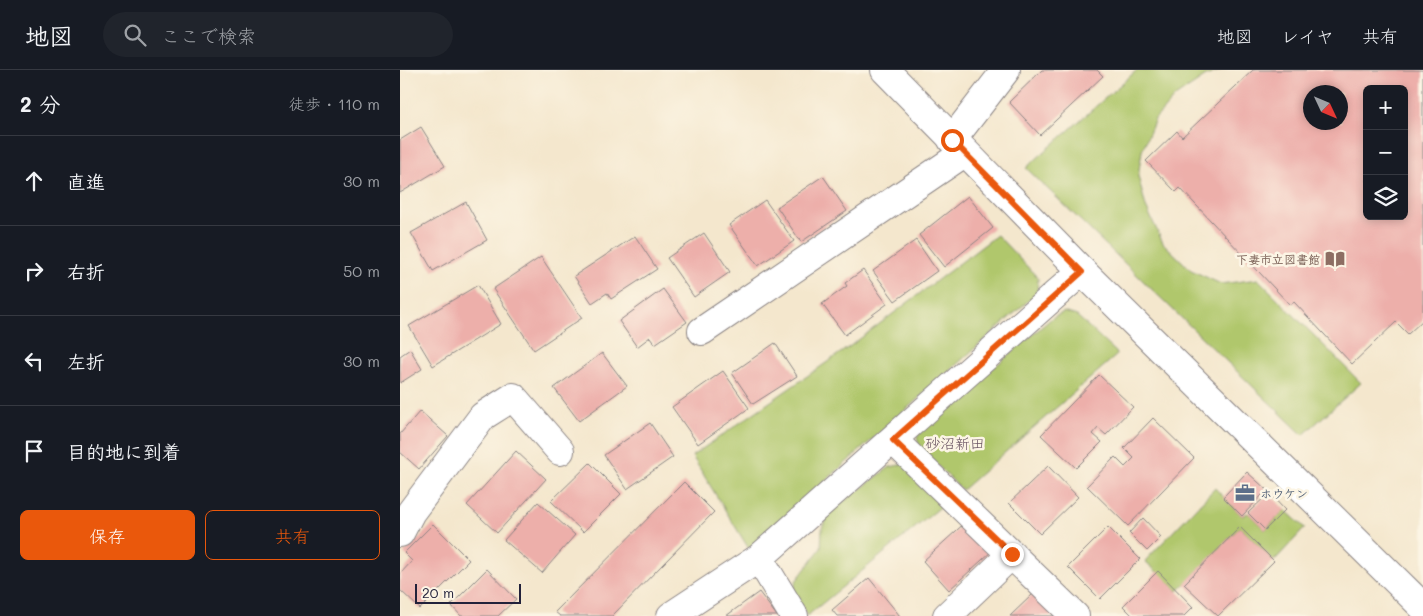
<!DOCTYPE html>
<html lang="ja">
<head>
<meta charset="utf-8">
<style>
  body { margin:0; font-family:Mali,"Klee One",sans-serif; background:#20242c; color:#f1f3f6 }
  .controls { position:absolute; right:15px; top:15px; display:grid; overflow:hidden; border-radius:8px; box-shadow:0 2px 8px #0003 }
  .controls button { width:45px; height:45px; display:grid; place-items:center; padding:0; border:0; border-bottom:1px solid #363941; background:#171b24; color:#f1f3f6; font:25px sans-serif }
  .compass { position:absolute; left:903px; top:15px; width:45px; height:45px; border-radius:50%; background:#171b24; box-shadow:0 2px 8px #0003; rotate:134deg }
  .scale { position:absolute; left:15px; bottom:12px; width:106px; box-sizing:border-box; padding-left:5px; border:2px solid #22223b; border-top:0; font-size:14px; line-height:18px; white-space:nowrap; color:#22223b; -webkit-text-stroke:4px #fcf5e5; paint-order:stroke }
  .stop { position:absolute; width:15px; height:15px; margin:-11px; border:4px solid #ea580c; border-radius:50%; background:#fff }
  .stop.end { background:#ea580c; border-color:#fff; box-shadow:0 1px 5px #0008 }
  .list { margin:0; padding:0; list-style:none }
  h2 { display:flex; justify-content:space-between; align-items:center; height:65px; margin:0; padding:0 20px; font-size:21px }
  h2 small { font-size:16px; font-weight:400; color:#9ea1a6 }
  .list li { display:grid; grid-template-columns:32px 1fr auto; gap:15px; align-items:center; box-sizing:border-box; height:90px; padding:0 20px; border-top:1px solid #363941 }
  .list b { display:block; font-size:19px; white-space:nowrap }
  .list em { font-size:16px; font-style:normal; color:#9ea1a6 }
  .actions { display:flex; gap:10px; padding:15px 20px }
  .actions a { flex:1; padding:11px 0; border:1px solid #ea580c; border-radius:8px; text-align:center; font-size:18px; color:#ea580c }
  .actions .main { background:#ea580c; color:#fff }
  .icon { flex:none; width:28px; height:28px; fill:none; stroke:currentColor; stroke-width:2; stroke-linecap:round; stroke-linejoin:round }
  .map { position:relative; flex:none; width:1023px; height:546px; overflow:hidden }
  header { display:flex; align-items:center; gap:30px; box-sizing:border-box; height:70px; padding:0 25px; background:#171b24; border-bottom:1px solid #363941 }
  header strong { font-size:24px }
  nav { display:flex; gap:28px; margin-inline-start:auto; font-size:18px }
  .search { width:350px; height:45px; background:#20242c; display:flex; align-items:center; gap:12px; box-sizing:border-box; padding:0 18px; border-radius:28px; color:#9ea1a6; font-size:19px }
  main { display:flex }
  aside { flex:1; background:#171b24 }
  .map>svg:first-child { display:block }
  .green { fill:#b0c76c; stroke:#697454 }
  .building { fill:#edafaa; fill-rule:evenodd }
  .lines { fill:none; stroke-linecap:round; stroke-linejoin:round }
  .minor-casing { stroke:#8b8484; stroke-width:30 }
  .tertiary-casing { stroke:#8b8484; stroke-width:30 }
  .minor { stroke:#fff; stroke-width:28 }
  .tertiary { stroke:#fff; stroke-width:28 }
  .route { stroke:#ea580c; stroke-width:6 }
  .labels { text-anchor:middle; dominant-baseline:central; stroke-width:5; stroke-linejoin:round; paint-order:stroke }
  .education-label { font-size:12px; font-weight:bold; fill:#785e54; stroke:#fcf5e5; text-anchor:end }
  .service-label { font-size:12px; font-weight:bold; fill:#4e5e75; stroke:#fcf5e5; text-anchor:start }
  .quarter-label { font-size:15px; fill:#695362; stroke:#fcf5e5 }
</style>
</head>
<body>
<header>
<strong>地図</strong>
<div class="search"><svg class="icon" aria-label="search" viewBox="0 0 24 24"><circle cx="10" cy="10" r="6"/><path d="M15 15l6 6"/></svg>ここで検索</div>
<nav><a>地図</a><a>レイヤ</a><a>共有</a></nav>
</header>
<main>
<aside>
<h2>2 分<small>徒歩 · 110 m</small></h2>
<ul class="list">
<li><svg class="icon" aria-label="ahead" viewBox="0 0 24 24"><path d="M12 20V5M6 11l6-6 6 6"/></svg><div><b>直進</b></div><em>30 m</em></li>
<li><svg class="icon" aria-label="right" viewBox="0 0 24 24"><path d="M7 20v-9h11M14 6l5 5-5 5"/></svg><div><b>右折</b></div><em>50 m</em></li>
<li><svg class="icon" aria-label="left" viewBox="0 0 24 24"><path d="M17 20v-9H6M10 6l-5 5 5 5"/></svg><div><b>左折</b></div><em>30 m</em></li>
<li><svg class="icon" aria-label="arrive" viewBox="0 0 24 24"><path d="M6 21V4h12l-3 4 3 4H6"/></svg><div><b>目的地に到着</b></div></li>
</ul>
<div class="actions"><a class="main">保存</a><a>共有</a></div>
</aside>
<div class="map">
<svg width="1023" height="546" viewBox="0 0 1023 546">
  <rect width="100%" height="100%" fill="#fcf5e5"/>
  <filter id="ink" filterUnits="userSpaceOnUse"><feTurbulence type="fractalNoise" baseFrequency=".02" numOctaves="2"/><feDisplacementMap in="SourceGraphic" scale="10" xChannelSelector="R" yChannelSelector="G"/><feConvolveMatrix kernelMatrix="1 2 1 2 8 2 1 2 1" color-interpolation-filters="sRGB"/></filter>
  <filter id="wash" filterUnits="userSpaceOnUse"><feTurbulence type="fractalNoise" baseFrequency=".0096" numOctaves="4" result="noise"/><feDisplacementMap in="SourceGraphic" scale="20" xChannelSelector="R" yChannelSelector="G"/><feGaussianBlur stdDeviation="1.12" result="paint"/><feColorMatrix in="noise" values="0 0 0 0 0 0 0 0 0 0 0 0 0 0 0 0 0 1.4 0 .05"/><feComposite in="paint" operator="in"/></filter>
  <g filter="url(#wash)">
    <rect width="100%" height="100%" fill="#f4e7cd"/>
    <path class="green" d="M 737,0 L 821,0 L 806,6 L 775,27 L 755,49 L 742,81 L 738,106 L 746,137 L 763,173 L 791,200 L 821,214 L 858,209 L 961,313 L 903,365 L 626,98 Z
      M 597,165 L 638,208 L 637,223 L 349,479 L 292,386 L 449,277 Z
      M 664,242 L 677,246 L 718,284 L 562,420 L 519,377 L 517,367 L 523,358 L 652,248 Z
      M 504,394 L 543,435 L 407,546 L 393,522 L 396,511 L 421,478 L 422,458 L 429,442 L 490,397 Z
      M 815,418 L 842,446 L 848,443 L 865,460 L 885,440 L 905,458 L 874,491 L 840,457 L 778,521 L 745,491 Z"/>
    <g id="blocks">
      <path class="building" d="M 642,0 L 697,0 L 703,6 L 640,65 L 609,32 Z
        M 853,0 L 1023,0 L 1023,250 L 1008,264 L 996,252 L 952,294 L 894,232 L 890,235 L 780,118 L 776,122 L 746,91 L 777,61 L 782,67 ZM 967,19 L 1004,19 L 1004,146 L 967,146 ZM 911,22 L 941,22 L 941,52 L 911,52 Z
        M 21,57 L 45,96 L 0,123 L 0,70 Z
        M 423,106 L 447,141 L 401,172 L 377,137 Z
        M 568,126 L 593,158 L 544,197 L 519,165 Z
        M 365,130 L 394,171 L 358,196 L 329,155 Z
        M 66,132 L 87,170 L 33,201 L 11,163 Z
        M 304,163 L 330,202 L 294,227 L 267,188 Z
        M 235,166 L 257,199 L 211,229 L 207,223 L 192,233 L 174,206 Z
        M 516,170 L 537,201 L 495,231 L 473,201 Z
        M 141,187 L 182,248 L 134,280 L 93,219 Z
        M 463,200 L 487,234 L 445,265 L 422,234 L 447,216 L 445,213 Z
        M 78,215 L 101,254 L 33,296 L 9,256 Z
        M 263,219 L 287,252 L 255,274 L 250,267 L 237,277 L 219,251 Z
        M 375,273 L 397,306 L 353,334 L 332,303 Z
        M 10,279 L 22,299 L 0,313 L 0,286 Z
        M 202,283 L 227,316 L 179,351 L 154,318 Z
        M 323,301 L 349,338 L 298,374 L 272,337 Z
        M 699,305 L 733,337 L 706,365 L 698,358 L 693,364 L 702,372 L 676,398 L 641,365 Z
        M 20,341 L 48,366 L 19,399 L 0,382 L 0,364 Z
        M 753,348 L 794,388 L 728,456 L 687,416 L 715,387 L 725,397 L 734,388 L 724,378 Z
        M 250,353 L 273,387 L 227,419 L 204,385 Z
        M 116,381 L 146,409 L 97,463 L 67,435 Z
        M 190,393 L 221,424 L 183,462 L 151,431 Z
        M 648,396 L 678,427 L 640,464 L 609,433 Z
        M 847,402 L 867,420 L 842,446 L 823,427 Z
        M 284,412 L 314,442 L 212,546 L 160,546 L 155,542 Z
        M 869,423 L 885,440 L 865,460 L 848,443 Z
        M 138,432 L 175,465 L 142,503 L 104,470 Z
        M 743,448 L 761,467 L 747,481 L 729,463 Z
        M 567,451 L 593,480 L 549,520 L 523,491 Z
        M 33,454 L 69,490 L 20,539 L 0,520 L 0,504 L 12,491 L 4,483 Z
        M 708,457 L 740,489 L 700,529 L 668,497 Z
        M 840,457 L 874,491 L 818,546 L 784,514 Z
        M 87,499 L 116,529 L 98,546 L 61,546 L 51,535 Z
        M 758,501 L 793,537 L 784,546 L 733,546 L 723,536 Z
        M 469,508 L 500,546 L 437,546 L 432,540 Z
        M 359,522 L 377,546 L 326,546 Z
        M 633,524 L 655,546 L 610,546 Z"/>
    </g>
  </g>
  <g filter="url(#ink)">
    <use href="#blocks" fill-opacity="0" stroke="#8b8484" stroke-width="1"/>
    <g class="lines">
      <defs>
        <path id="minor" d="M 552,70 L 606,0
          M 302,261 L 564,83
          M 493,370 L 675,546
          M 0,463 L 11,442 L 83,346 L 113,327 L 160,381
          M 359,488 L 394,546
          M 271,546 L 359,488 L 682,201
          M 547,546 L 612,484"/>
        <path id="tertiary" d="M 485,0 L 682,201 L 1023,537"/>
      </defs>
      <use href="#minor" class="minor-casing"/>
      <use href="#tertiary" class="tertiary-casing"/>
      <use href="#minor" class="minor"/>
      <use href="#tertiary" class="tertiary"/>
    </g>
  </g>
  <g class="lines" filter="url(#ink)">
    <path class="route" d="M 552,70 L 682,202 L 493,370 L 612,484"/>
  </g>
  <defs>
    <symbol id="library-bare" viewBox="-9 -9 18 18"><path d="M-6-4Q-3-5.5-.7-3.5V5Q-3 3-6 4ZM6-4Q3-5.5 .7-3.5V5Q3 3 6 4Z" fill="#8d6e63" stroke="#fcf5e5" stroke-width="2.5" paint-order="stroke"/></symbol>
    <symbol id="office-bare" viewBox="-9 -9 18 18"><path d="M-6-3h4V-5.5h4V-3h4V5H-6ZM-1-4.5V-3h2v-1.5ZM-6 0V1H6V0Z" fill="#5c6f8a" stroke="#fcf5e5" stroke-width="2.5" paint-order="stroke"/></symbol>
  </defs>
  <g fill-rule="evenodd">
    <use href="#library-bare" x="921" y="175" width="28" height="28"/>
    <use href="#office-bare" x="831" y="409" width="28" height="28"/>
  </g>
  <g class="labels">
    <g class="education-label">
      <text x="920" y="189">下妻市立図書館</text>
    </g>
    <g class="service-label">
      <text x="860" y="423">ホウケン</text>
    </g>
    <g class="quarter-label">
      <text x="555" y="373">砂沼新田</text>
    </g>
  </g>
</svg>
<div class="controls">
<button>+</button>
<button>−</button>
<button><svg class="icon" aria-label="layers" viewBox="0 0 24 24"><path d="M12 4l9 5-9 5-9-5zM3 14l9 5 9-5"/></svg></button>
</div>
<svg class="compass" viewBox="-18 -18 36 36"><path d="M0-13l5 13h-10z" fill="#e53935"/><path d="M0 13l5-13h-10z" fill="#9ea1a6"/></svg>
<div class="scale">20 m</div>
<div class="stop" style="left:552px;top:70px"></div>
<div class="stop end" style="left:612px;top:484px"></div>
</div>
</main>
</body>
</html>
